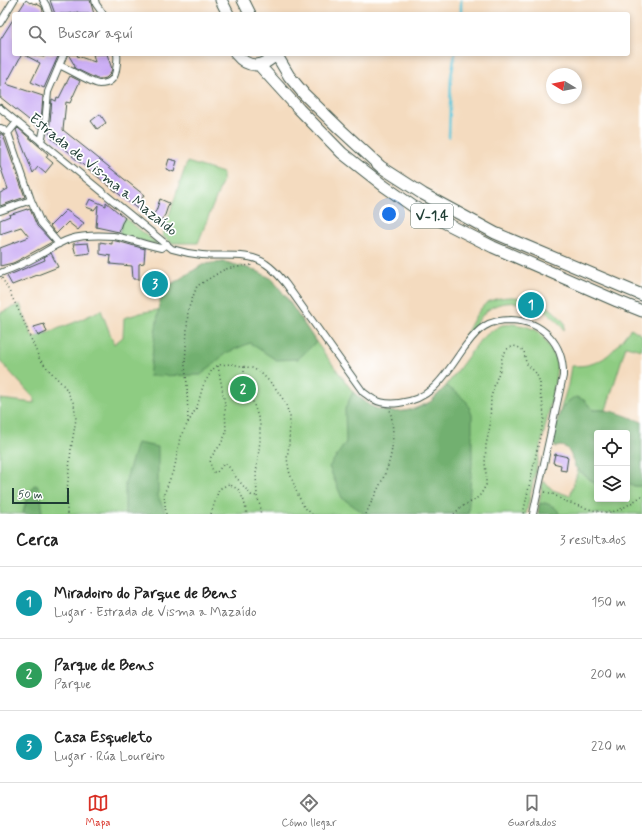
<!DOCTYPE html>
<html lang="es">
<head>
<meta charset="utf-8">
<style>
  body { margin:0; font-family:Mynerve,sans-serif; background:#f2f2f2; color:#222 }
  .controls { position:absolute; right:12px; bottom:12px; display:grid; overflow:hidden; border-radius:4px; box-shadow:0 2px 6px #0003 }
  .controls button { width:36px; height:36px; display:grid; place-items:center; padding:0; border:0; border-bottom:1px solid #e0e0e0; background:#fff; color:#222; font:20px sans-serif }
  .compass { position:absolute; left:546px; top:68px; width:36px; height:36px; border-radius:50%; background:#fff; box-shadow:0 2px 6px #0003; rotate:280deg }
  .scale { position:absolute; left:12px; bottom:10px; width:57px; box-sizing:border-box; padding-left:4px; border:2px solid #1f3d34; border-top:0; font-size:11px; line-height:14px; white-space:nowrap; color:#1f3d34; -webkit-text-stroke:3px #fff; paint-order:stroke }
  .you { position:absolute; left:389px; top:214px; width:14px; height:14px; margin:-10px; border:3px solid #fff; border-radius:50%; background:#1a73e8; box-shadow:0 0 0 6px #1a73e833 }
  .badge { display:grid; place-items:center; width:26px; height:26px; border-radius:50%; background:#d93025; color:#fff; font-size:13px; font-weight:700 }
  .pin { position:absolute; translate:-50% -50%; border:2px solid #fff; box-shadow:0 1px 4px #0006 }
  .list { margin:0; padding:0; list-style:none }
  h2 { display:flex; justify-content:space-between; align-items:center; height:52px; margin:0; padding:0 16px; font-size:17px }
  h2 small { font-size:13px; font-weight:400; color:#767676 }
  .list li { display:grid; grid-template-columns:26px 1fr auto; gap:12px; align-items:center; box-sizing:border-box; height:72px; padding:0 16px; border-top:1px solid #e0e0e0 }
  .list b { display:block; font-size:15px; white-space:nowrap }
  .list p { margin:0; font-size:13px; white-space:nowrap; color:#767676 }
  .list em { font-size:13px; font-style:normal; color:#767676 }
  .icon { flex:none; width:22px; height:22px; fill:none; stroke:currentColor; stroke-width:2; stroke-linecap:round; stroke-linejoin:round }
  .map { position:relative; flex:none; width:642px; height:514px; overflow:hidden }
  .search { position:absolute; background:#fff; box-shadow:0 2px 6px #0003; left:12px; right:12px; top:12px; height:44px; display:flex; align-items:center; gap:10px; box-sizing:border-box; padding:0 14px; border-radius:4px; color:#767676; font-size:15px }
  .sheet { height:268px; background:#fff }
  nav { display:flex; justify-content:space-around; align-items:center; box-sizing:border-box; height:56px; border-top:1px solid #e0e0e0; background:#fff; font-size:11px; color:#767676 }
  nav a { display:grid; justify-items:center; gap:2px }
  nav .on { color:#d93025 }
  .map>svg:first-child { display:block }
  .green { fill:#8ecc82; stroke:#56845b }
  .forest { fill:#72b070; stroke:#487652 }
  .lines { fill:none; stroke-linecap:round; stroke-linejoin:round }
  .stream { stroke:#5fc7db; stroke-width:2.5 }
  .building { fill:#c9aaf4 }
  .street-casing { stroke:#3f5549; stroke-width:8 }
  .highway-casing { stroke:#3f5549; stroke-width:13 }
  .path { stroke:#3f5549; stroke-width:1.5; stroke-dasharray:1 3; stroke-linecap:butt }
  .street { stroke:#fff; stroke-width:6 }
  .highway { stroke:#fff; stroke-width:11 }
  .labels { text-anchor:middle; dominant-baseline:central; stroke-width:3.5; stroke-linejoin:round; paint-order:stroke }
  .shield { fill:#fff; stroke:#627771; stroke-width:1 }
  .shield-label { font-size:14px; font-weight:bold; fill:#1f3d34 }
  .street-label { font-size:15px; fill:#1f3d34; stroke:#fff }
</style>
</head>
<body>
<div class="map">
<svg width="642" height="514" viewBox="0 0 642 514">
  <rect width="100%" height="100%" fill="#fff"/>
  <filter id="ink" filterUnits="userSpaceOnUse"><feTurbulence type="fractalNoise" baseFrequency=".025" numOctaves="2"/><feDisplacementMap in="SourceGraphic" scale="8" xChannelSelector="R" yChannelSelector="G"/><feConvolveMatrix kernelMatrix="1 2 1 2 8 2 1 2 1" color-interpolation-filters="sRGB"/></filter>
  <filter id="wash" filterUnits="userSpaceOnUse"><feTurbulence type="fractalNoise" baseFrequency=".012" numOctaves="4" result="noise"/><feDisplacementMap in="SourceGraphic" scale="16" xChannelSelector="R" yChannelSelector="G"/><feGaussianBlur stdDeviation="0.9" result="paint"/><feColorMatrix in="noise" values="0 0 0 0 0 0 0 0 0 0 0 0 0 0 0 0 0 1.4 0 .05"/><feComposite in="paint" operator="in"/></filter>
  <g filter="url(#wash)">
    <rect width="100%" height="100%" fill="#f4dbbf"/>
    <path class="green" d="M 187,162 L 223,173 L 223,180 L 198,243 L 172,243 L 162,236 Z
      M 125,218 L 159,245 L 119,235 L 122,223 Z
      M 225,262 L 255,270 L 272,279 L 286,297 L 316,342 L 353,392 L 372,407 L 384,411 L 400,412 L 414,409 L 430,402 L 446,386 L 481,339 L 493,330 L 502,325 L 513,324 L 525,326 L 536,330 L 544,338 L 554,355 L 557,366 L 555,383 L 526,514 L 41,514 L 42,510 L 26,501 L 23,514 L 0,514 L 0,399 L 34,403 L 34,398 L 0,361 L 0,313 L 20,304 L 33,338 L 73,323 L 101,310 L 114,344 L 123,337 L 124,318 L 144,312 L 158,310 L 160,301 L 170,285 L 204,264 Z
      M 513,297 C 526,298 541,300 551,309 C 556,313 560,318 565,323 L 564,330 C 560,324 555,318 549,314 C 534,303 504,297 488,310 C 480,316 477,324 472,332 C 468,337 464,342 460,347 C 466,335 477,308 488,302 C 495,298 505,297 513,297 Z
      M 631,328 L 642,335 L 642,350 L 626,346 L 606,410 L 593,410 L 584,400 L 561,411 L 558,418 L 568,385 L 571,366 C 577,366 585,366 591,364 C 610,359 619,343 631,328 Z
      M 578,470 L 597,485 L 597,499 L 627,499 L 627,482 C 631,485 637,488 642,485 L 642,514 L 559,514 L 558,511 L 539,504 L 543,481 L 553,490 L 570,496 Z"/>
    <path class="forest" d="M 225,262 L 255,270 L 272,279 L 286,297 L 316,342 L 298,359 L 276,360 L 250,343 L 226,353 L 201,375 L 149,376 L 160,301 L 170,285 L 204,264 Z
      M 446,386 L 457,393 L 467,402 L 472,415 L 472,464 L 468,514 L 365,514 L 342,498 L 329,467 L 346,442 L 345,409 L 353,392 C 359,397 366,404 373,407 C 389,415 416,412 430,402 C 436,398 441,391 446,386 Z
      M 576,397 L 584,400 L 593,410 C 612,409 624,415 642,422 L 642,485 C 637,488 631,485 627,482 L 627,433 L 597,433 L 597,485 L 575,467 L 571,455 L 567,448 L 561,446 L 555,447 L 552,442 C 555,430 559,406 570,400 C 572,399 574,398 576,397 Z
      M 137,443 L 158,447 L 158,496 L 166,514 L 125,514 L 125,483 Z
      M 34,485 L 38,486 C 40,495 44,505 41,514 L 23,514 L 26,501 Z
      M 545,503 C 551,505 558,508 559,514 L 538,514 L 539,504 Z"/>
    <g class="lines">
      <path class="stream" d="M 461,14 L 461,0
        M 449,137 L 451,77 L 455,54"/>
    </g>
    <g id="blocks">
      <path class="building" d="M 26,0 L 30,3 L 31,2 L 34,4 L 35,3 L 42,7 L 43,11 L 41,14 L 17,14 Z
        M 50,0 L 90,0 L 94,14 L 79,14 L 78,12 L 68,14 L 55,14 Z
        M 14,18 L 14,54 L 22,54 L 6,84 L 43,96 L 41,122 L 39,128 L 0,97 L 0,40 Z
        M 23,54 L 31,54 L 44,57 L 46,54 L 59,54 L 44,88 L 31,82 L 40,63 Z
        M 68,54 L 78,54 L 77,56 L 95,62 L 93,54 L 107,54 L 112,69 L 110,74 L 106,78 L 102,79 L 97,79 L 93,77 L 74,68 L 75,66 Z
        M 70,76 L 80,81 L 70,103 L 66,102 L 63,130 L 144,195 L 140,203 L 143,205 L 140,211 L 72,156 L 73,155 L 52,139 L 51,136 L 49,133 L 52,99 L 56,101 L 57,97 L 59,98 Z
        M 100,114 L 106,123 L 97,129 L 91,121 Z
        M 18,128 L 48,154 L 46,157 L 53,163 L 45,173 L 38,167 L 33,173 L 16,130 Z
        M 0,133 L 3,135 L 25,197 L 0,206 L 0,193 L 8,189 L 0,166 Z
        M 169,159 L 177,161 L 174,172 L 166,169 Z
        M 90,199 L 106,206 L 106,202 L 125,218 L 122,223 L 119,232 L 96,227 L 98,205 L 94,210 L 86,207 Z
        M 160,199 L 169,203 L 165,215 L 159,223 L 151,217 L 156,211 Z
        M 27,209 L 27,210 L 30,209 L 37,226 L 52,242 L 19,260 L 13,263 L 0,266 L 0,248 L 29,237 L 21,227 L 0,234 L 0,220 L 10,216 L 9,215 Z
        M 66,210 L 84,223 L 78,230 L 68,222 L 56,234 L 50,226 Z
        M 112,240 L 124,243 L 145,249 L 144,263 L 139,264 L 139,279 L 133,279 L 132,266 L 110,264 L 111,256 L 100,254 L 100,242 L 112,244 Z
        M 88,243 L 90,253 L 76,255 L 73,244 Z
        M 51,253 L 58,267 L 12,285 L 7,276 L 45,260 L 44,257 Z
        M 146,278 L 165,278 L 165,291 L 146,291 Z
        M 44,324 L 47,332 L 38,336 L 34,327 Z
        M 555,454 L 568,457 L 566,471 L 560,470 L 561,465 L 553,463 Z"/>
    </g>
  </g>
  <g filter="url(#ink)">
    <use href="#blocks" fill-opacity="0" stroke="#3f5549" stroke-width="1"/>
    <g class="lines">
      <defs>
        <path id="street" d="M 43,0 L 46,5 L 49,14
          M 95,0 L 96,4 L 103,14
          M 0,23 L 14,0
          M 59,65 C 67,68 93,84 99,84 C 109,84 115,79 116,70 C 117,64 118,59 117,54
          M 0,108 L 172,249 C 182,252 192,254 202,255 C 222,257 250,252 266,264 C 274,269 280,277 286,284 L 363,392 C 366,394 369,397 373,399 C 380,403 391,404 399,403 C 433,400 446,373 464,348 C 470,340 476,331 485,326 C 493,321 502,320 511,320 C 543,321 564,344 563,376 L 533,514
          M 0,128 L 1,128 L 8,133
          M 8,133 L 31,200 L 41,223 L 59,244
          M 8,133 L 17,122
          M 41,142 L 45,123 L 48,92 L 64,54
          M 0,211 L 31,200
          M 0,273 C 11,269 23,264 34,258 C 46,252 57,243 70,239 C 83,235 99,235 113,236 C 129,238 145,245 161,248 L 167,244"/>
        <path id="highway" d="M 221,0 L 228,14
          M 243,0 L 250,14
          M 236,54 C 248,69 264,68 276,54
          M 276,54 L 289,76 L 304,94 L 341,130 L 381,167 L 423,194 L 495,233 L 642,295
          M 259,65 L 299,109 L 342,153 L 384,186 L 414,207 L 493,247 L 617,301 L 642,311"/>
      </defs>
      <use href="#street" class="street-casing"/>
      <use href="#highway" class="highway-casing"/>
      <path class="path" d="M 2,278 L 7,287 L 22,317 L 39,358 L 48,369 L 65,387 L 74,404 L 76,419 L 71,449 L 67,491 L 67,514
        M 218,366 L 225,404 L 226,433 L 221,444 L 211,457 L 210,463 L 213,471 L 215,473 L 217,472 L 223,465 L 226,464 L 230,468 L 235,476 L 251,495 L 257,496
        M 244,367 L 244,375 L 260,423 L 260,441 L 256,474 L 257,496 L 261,509 L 260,514
        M 188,422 L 187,384 L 185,366 L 188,310 L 197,286 L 225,269 L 251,265 L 251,264
        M 545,492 C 554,493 558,498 565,501 C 576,505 600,514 611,512 C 623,510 632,502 642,496
        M 166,514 L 164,494 L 175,466 L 180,437 L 197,407 L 203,386 L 212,370 L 218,365 L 231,364 L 252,368 L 260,372 L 274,386 L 285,402 L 290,417 L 289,445 L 287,458 L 289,471 L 297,493 L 304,507 L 312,514
        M 211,514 L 219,489 L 229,484 L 239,490 L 244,501 L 247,514
        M 366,514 C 373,497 384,480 389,462 C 394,446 394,426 390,410
        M 454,514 L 461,507 L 475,500 L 481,494 L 486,485 L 486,474 L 485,463 L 486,445 L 490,426 L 491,397 L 496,380 L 500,370 L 502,357 L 507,349 L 514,346 L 520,348 L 524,351 L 526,363 L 536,373 L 540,382 L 540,393 L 543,405 L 544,418 L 523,514"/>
      <use href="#street" class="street"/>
      <use href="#highway" class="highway"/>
    </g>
  </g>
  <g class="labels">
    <rect class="shield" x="411" y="204" width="42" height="24" rx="3"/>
    <g class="shield-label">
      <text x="432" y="216">V-1.4</text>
    </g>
    <g class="street-label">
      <text transform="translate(103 175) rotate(39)">Estrada de Visma a Mazaído</text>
    </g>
  </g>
</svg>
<div class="controls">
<button><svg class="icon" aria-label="locate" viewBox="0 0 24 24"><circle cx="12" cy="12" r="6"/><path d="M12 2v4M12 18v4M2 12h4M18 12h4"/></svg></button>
<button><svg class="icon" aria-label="layers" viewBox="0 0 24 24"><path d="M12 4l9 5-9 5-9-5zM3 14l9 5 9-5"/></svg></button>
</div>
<svg class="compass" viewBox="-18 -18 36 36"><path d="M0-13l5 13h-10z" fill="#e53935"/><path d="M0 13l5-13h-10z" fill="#767676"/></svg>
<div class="scale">50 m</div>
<div class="you"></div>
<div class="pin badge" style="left:531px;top:305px;background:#0f9aa8">1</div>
<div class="pin badge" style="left:243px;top:389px;background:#2e9e5b">2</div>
<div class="pin badge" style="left:155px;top:284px;background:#0f9aa8">3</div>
<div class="search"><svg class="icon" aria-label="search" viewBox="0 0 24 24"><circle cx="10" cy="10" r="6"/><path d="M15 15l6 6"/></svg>Buscar aquí</div>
</div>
<section class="sheet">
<h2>Cerca<small>3 resultados</small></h2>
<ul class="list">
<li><span class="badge" style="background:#0f9aa8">1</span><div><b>Miradoiro do Parque de Bens</b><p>Lugar · Estrada de Visma a Mazaído</p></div><em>150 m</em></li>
<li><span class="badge" style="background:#2e9e5b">2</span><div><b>Parque de Bens</b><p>Parque</p></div><em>200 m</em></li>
<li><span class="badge" style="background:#0f9aa8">3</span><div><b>Casa Esqueleto</b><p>Lugar · Rúa Loureiro</p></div><em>220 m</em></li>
</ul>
</section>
<nav>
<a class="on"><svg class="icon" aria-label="map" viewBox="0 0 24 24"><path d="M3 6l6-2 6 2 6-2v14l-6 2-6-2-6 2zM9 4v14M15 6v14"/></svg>Mapa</a>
<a><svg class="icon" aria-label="directions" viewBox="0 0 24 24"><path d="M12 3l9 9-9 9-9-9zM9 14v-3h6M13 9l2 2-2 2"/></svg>Cómo llegar</a>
<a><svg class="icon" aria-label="saved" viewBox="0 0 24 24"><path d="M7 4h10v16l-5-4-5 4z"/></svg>Guardados</a>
</nav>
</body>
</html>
